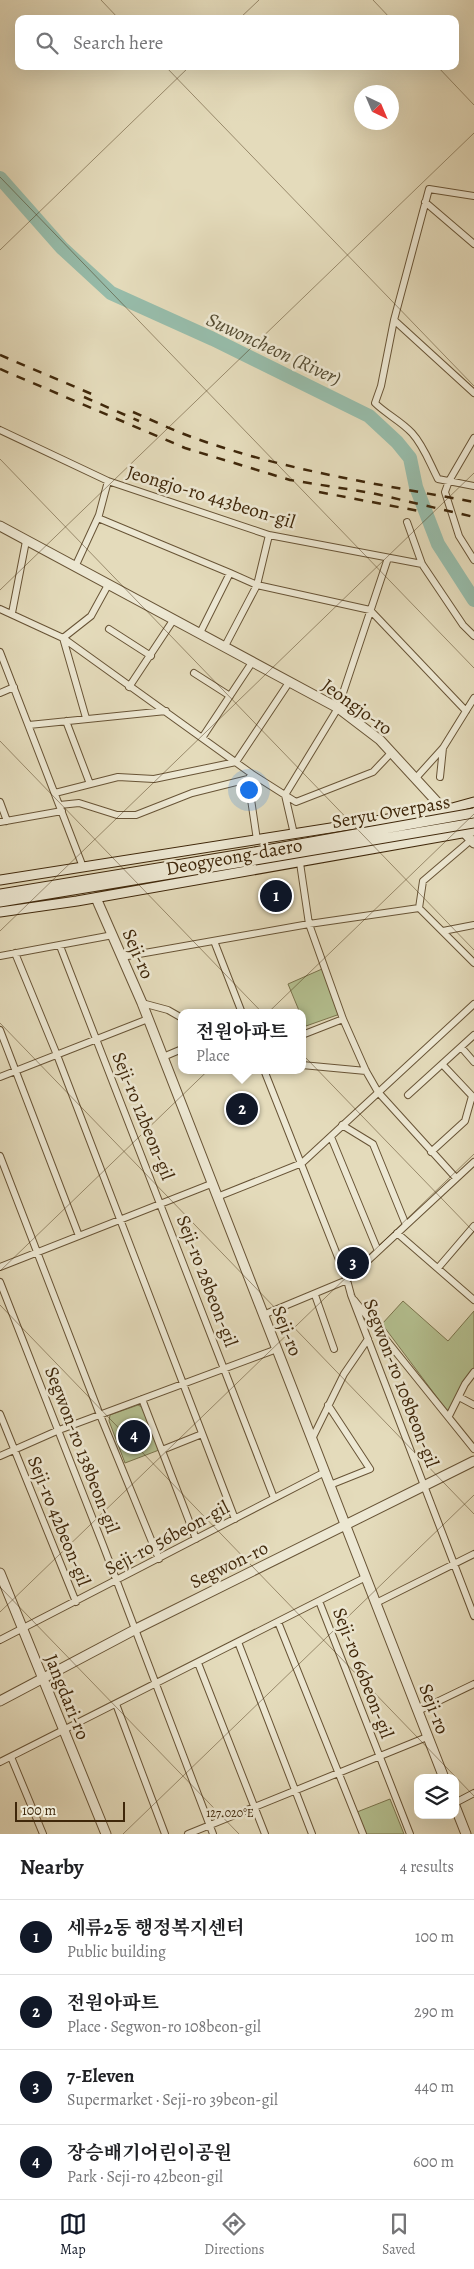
<!DOCTYPE html>
<html lang="en">
<head>
<meta charset="utf-8">
<style>
  body { margin:0; font-family:Alegreya,"Noto Serif KR",serif; background:#f2f2f2; color:#202124 }
  .controls { position:absolute; right:15px; bottom:15px; display:grid; overflow:hidden; border-radius:10px; box-shadow:0 5px 20px #0002 }
  .controls button { width:45px; height:45px; display:grid; place-items:center; padding:0; border:0; border-bottom:1px solid #e0e0e0; background:#fff; color:#202124; font:25px sans-serif }
  .compass { position:absolute; left:354px; top:85px; width:45px; height:45px; border-radius:50%; background:#fff; box-shadow:0 5px 20px #0002; rotate:136deg }
  .scale { position:absolute; left:15px; bottom:12px; width:110px; box-sizing:border-box; padding-left:5px; border:2px solid #3f270a; border-top:0; font-size:14px; line-height:18px; white-space:nowrap; color:#3f270a; -webkit-text-stroke:4px #ede8d3; paint-order:stroke }
  .you { position:absolute; left:248px; top:789px; width:18px; height:18px; margin:-12px; border:4px solid #fff; border-radius:50%; background:#1a73e8; box-shadow:0 0 0 8px #1a73e833 }
  .badge { display:grid; place-items:center; width:32px; height:32px; border-radius:50%; background:#111827; color:#fff; font-size:16px; font-weight:700 }
  .pin { position:absolute; translate:-50% -50%; border:2px solid #fff; box-shadow:0 1px 5px #0006 }
  .popup { position:absolute; left:178px; top:1009px; width:128px; height:65px; box-sizing:border-box; display:grid; place-content:center; border-radius:10px; background:#fff; filter:drop-shadow(0 1px 4px #0005); font-size:16px; white-space:nowrap; color:#757577 }
  .popup b { font-size:19px; color:#202124 }
  .popup::after { content:''; position:absolute; left:50%; top:100%; margin-left:-10px; border:10px solid transparent; border-top-color:#fff }
  .list { margin:0; padding:0; list-style:none }
  h2 { display:flex; justify-content:space-between; align-items:center; height:65px; margin:0; padding:0 20px; font-size:21px }
  h2 small { font-size:16px; font-weight:400; color:#757577 }
  .list li { display:grid; grid-template-columns:32px 1fr auto; gap:15px; align-items:center; box-sizing:border-box; height:75px; padding:0 20px; border-top:1px solid #e0e0e0 }
  .list b { display:block; font-size:19px; white-space:nowrap }
  .list p { margin:0; font-size:16px; white-space:nowrap; color:#757577 }
  .list em { font-size:16px; font-style:normal; color:#757577 }
  .icon { flex:none; width:28px; height:28px; fill:none; stroke:currentColor; stroke-width:2; stroke-linecap:round; stroke-linejoin:round }
  .map { position:relative; flex:none; width:474px; height:1834px; overflow:hidden }
  .search { position:absolute; background:#fff; box-shadow:0 5px 20px #0002; left:15px; right:15px; top:15px; height:55px; display:flex; align-items:center; gap:12px; box-sizing:border-box; padding:0 18px; border-radius:10px; color:#757577; font-size:19px }
  .sheet { height:365px; background:#fff }
  nav { display:flex; justify-content:space-around; align-items:center; box-sizing:border-box; height:70px; border-top:1px solid #e0e0e0; background:#fff; font-size:14px; color:#757577 }
  nav a { display:grid; justify-items:center; gap:2px }
  nav .on { color:#111827 }
  .map>svg:first-child { display:block }
  .green { fill:#b4c090; stroke:#7a744d }
  .lines { fill:none; stroke-linecap:round; stroke-linejoin:round }
  .river { stroke:#97bcaa; stroke-width:14 }
  .minor-casing { stroke:#685436; stroke-width:8 }
  .tertiary-casing { stroke:#685436; stroke-width:11 }
  .secondary-casing { stroke:#3f270a; stroke-width:11 }
  .minor { stroke:#ede8d3; stroke-width:6 }
  .tertiary { stroke:#ede8d3; stroke-width:9 }
  .secondary { stroke:#ede8d3; stroke-width:9 }
  .rail { stroke:#3f270a; stroke-width:2.5; stroke-dasharray:9 9; stroke-linecap:butt }
  .secondary-bridge-casing { stroke:#3f270a; stroke-width:11; stroke-linecap:butt }
  .secondary-bridge { stroke:#ede8d3; stroke-width:9 }
  .ticks { fill:none; stroke:#3f270a; stroke-width:1; stroke-opacity:0.45 }
  .labels { text-anchor:middle; dominant-baseline:central; stroke-width:5; stroke-linejoin:round; paint-order:stroke }
  .street-label { font-size:19px; fill:#3f270a; stroke:#ede8d3 }
  .water-label { font-size:20px; font-style:italic; fill:#554c32; stroke:#ede8d3 }
  .ticks-label { font-size:12px; text-anchor:middle; fill:#3f270a; stroke:#ede8d3; stroke-width:5; stroke-linejoin:round; paint-order:stroke }
</style>
</head>
<body>
<div class="map">
<svg width="474" height="1834" viewBox="0 0 474 1834">
  <rect width="100%" height="100%" fill="#e4dbbb"/>
  <filter id="stains"><feTurbulence type="fractalNoise" baseFrequency=".004" numOctaves="4"/><feColorMatrix values="0 0 0 0 .2 0 0 0 0 .09 0 0 0 0 .02 0 0 0 .5 -.17"/></filter>
  <radialGradient id="worn" r=".72"><stop offset=".6" stop-color="#630" stop-opacity="0"/><stop offset="1" stop-color="#630" stop-opacity=".3"/></radialGradient>
  <path class="green" d="M 322,969 L 340,1014 L 306,1026 L 302,1013 L 300,1013 L 288,984 Z
    M 403,1301 L 448,1341 L 474,1311 L 474,1369 L 448,1412 L 382,1324 Z
    M 138,1405 L 142,1407 L 159,1450 L 125,1463 L 109,1421 L 110,1415 Z
    M 390,1799 L 404,1834 L 366,1834 L 357,1812 Z"/>
  <g class="lines">
    <path class="river" d="M 0,178 L 62,248 L 111,293 L 213,339 L 369,416 L 397,442 L 410,458 L 416,487 L 438,544 L 474,600"/>
    <defs>
      <path id="minor" d="M 474,196 L 429,189 L 394,320 L 474,393
        M 425,202 L 474,244
        M 394,320 L 381,386 L 375,403 C 386,414 401,421 412,433 C 424,446 430,464 438,479 L 474,486
        M 0,430 L 108,481 L 269,535 L 422,564
        M 474,438 L 449,481 L 445,492 L 459,536 L 474,560
        M 98,518 L 230,573
        M 407,522 L 422,564 L 463,625 L 474,636
        M 388,558 L 338,708 L 285,795 L 296,802 L 373,772 L 391,753
        M 75,567 L 99,515 L 108,481
        M 0,609 L 63,638 L 252,774 L 285,795 L 294,834
        M 12,613 L 26,541
        M 109,629 L 151,656
        M 200,633 L 230,573 L 257,585 L 370,610 L 466,711
        M 225,646 L 257,585 L 269,535
        M 0,652 L 83,867
        M 194,673 L 230,696
        M 129,687 L 174,619
        M 0,693 L 14,687
        M 86,718 L 63,638 L 91,616 L 108,585
        M 66,721 L 90,784
        M 29,725 L 166,711
        M 202,738 L 253,661
        M 440,777 L 443,748
        M 248,779 L 257,840
        M 415,779 L 443,748 L 474,698
        M 55,793 L 118,777 L 154,779 L 236,762 L 290,681
        M 0,802 L 7,821
        M 60,805 L 79,803 L 117,815 L 136,815 L 192,793 L 248,779 L 252,774
        M 0,822 L 62,811
        M 300,863 L 309,924 L 343,1019 L 366,1071 L 378,1092 L 456,1178
        M 419,908 L 423,881 L 471,840
        M 443,931 L 474,925
        M 214,941 L 242,1013
        M 60,946 L 274,1498
        M 15,953 L 57,1055 L 235,1519
        M 0,956 L 113,935
        M 122,957 L 309,924 L 419,908 L 474,963
        M 142,1003 L 168,1010 L 182,1018
        M 0,1030 L 79,1236
        M 302,1035 L 343,1019
        M 461,1047 L 474,1062
        M 163,1057 L 182,1049
        M 442,1064 L 474,1098
        M 302,1065 L 366,1071
        M 264,1070 L 347,1280 L 351,1295 L 474,1616
        M 0,1077 L 148,1019
        M 408,1095 L 474,1035
        M 342,1125 L 373,1144 L 406,1225
        M 331,1137 L 378,1251
        M 431,1152 L 465,1121 L 472,1096
        M 0,1156 L 100,1415 L 159,1559
        M 217,1197 L 302,1163 L 474,1004
        M 397,1233 L 474,1300
        M 0,1267 L 211,1184
        M 438,1268 L 474,1226
        M 0,1282 L 103,1545 L 213,1834
        M 315,1295 L 334,1349
        M 354,1300 L 474,1449
        M 263,1315 L 347,1280 L 474,1162
        M 459,1397 L 474,1405
        M 142,1399 L 196,1539
        M 328,1405 L 370,1469 L 330,1485
        M 0,1414 L 76,1602
        M 449,1416 L 465,1384 L 474,1372
        M 312,1439 L 344,1374 L 368,1339
        M 162,1450 L 202,1434
        M 0,1456 L 59,1430 L 277,1349
        M 319,1601 L 410,1834
        M 376,1603 L 474,1554
        M 278,1622 L 363,1834
        M 0,1640 L 325,1472
        M 238,1642 L 312,1834
        M 198,1663 L 265,1834
        M 116,1704 L 165,1834
        M 418,1711 L 474,1684
        M 11,1757 L 43,1834
        M 0,1762 L 366,1577
        M 455,1803 L 474,1793
        M 188,1834 L 427,1737"/>
      <path id="tertiary" d="M 0,526 L 338,708 L 380,740 L 448,814
        M 460,828 L 474,843
        M 96,898 L 142,1003 L 444,1778
        M 0,1573 L 106,1834
        M 0,1701 L 136,1629 L 474,1461
        M 455,1806 L 466,1834"/>
      <path id="secondary" d="M 0,880 L 445,810 L 474,802
        M 0,894 L 255,852
        M 0,902 L 255,860
        M 0,912 L 77,901 L 474,831"/>
    </defs>
    <use href="#minor" class="minor-casing"/>
    <use href="#tertiary" class="tertiary-casing"/>
    <use href="#secondary" class="secondary-casing"/>
    <use href="#minor" class="minor"/>
    <use href="#tertiary" class="tertiary"/>
    <use href="#secondary" class="secondary"/>
    <path class="rail" d="M 0,355 L 94,395
      M 0,369 L 185,448 L 290,480 L 372,493 L 474,517
      M 84,397 L 139,421
      M 133,412 C 152,420 170,429 189,436 C 281,470 378,484 474,502
      M 319,492 L 419,511"/>
    <defs>
      <path id="secondary-bridge" d="M 255,852 L 474,813
        M 255,860 L 474,823"/>
    </defs>
    <use href="#secondary-bridge" class="secondary-bridge-casing"/>
    <use href="#secondary-bridge" class="secondary-bridge"/>
  </g>
  <path class="ticks" d="M 101,0 L 119,19M 373,0 L 391,19M 239,19 L 259,0M 165,66 L 474,386M 437,66 L 474,105M 0,177 L 474,668M 0,250 L 190,66M 0,459 L 474,950M 0,590 L 474,133M 0,741 L 474,1232M 0,931 L 474,473M 0,1023 L 474,1514M 0,1271 L 474,814M 0,1305 L 474,1796M 0,1587 L 239,1834M 0,1612 L 474,1154M 123,1834 L 474,1495"/>
  <g class="labels">
    <g class="street-label">
      <text transform="translate(211 497) rotate(17)">Jeongjo-ro 443beon-gil</text>
      <text transform="translate(357 707) rotate(36)">Jeongjo-ro</text>
      <text transform="translate(391 812) rotate(-10)">Seryu Overpass</text>
      <text transform="translate(234 857) rotate(-10)">Deogyeong-daero</text>
      <text transform="translate(138 954) rotate(67)">Seji-ro</text>
      <text transform="translate(143 1116) rotate(68)">Seji-ro 12beon-gil</text>
      <text transform="translate(207 1281) rotate(69)">Seji-ro 28beon-gil</text>
      <text transform="translate(287 1331) rotate(69)">Seji-ro</text>
      <text transform="translate(401 1383) rotate(69)">Segwon-ro 108beon-gil</text>
      <text transform="translate(82 1450) rotate(69)">Segwon-ro 138beon-gil</text>
      <text transform="translate(59 1521) rotate(68)">Seji-ro 42beon-gil</text>
      <text transform="translate(167 1538) rotate(-28)">Seji-ro 56beon-gil</text>
      <text transform="translate(229 1565) rotate(-26)">Segwon-ro</text>
      <text transform="translate(363 1673) rotate(69)">Seji-ro 66beon-gil</text>
      <text transform="translate(67 1697) rotate(68)">Jangdari-ro</text>
      <text transform="translate(434 1709) rotate(69)">Seji-ro</text>
    </g>
    <g class="water-label">
      <text transform="translate(274 349) rotate(25)">Suwoncheon (River)</text>
    </g>
  </g>
  <g class="ticks-label">
    <text x="230" y="1817">127.020°E</text>
  </g>
  <rect width="100%" height="100%" filter="url(#stains)"/>
  <rect width="100%" height="100%" fill="url(#worn)"/>
</svg>
<div class="controls">
<button><svg class="icon" aria-label="layers" viewBox="0 0 24 24"><path d="M12 4l9 5-9 5-9-5zM3 14l9 5 9-5"/></svg></button>
</div>
<svg class="compass" viewBox="-18 -18 36 36"><path d="M0-13l5 13h-10z" fill="#e53935"/><path d="M0 13l5-13h-10z" fill="#757577"/></svg>
<div class="scale">100 m</div>
<div class="you"></div>
<div class="pin badge" style="left:276px;top:896px">1</div>
<div class="pin badge" style="left:242px;top:1109px">2</div>
<div class="popup"><b>전원아파트</b>Place</div>
<div class="pin badge" style="left:353px;top:1263px">3</div>
<div class="pin badge" style="left:134px;top:1436px">4</div>
<div class="search"><svg class="icon" aria-label="search" viewBox="0 0 24 24"><circle cx="10" cy="10" r="6"/><path d="M15 15l6 6"/></svg>Search here</div>
</div>
<section class="sheet">
<h2>Nearby<small>4 results</small></h2>
<ul class="list">
<li><span class="badge">1</span><div><b>세류2동 행정복지센터</b><p>Public building</p></div><em>100 m</em></li>
<li><span class="badge">2</span><div><b>전원아파트</b><p>Place · Segwon-ro 108beon-gil</p></div><em>290 m</em></li>
<li><span class="badge">3</span><div><b>7-Eleven</b><p>Supermarket · Seji-ro 39beon-gil</p></div><em>440 m</em></li>
<li><span class="badge">4</span><div><b>장승배기어린이공원</b><p>Park · Seji-ro 42beon-gil</p></div><em>600 m</em></li>
</ul>
</section>
<nav>
<a class="on"><svg class="icon" aria-label="map" viewBox="0 0 24 24"><path d="M3 6l6-2 6 2 6-2v14l-6 2-6-2-6 2zM9 4v14M15 6v14"/></svg>Map</a>
<a><svg class="icon" aria-label="directions" viewBox="0 0 24 24"><path d="M12 3l9 9-9 9-9-9zM9 14v-3h6M13 9l2 2-2 2"/></svg>Directions</a>
<a><svg class="icon" aria-label="saved" viewBox="0 0 24 24"><path d="M7 4h10v16l-5-4-5 4z"/></svg>Saved</a>
</nav>
</body>
</html>
